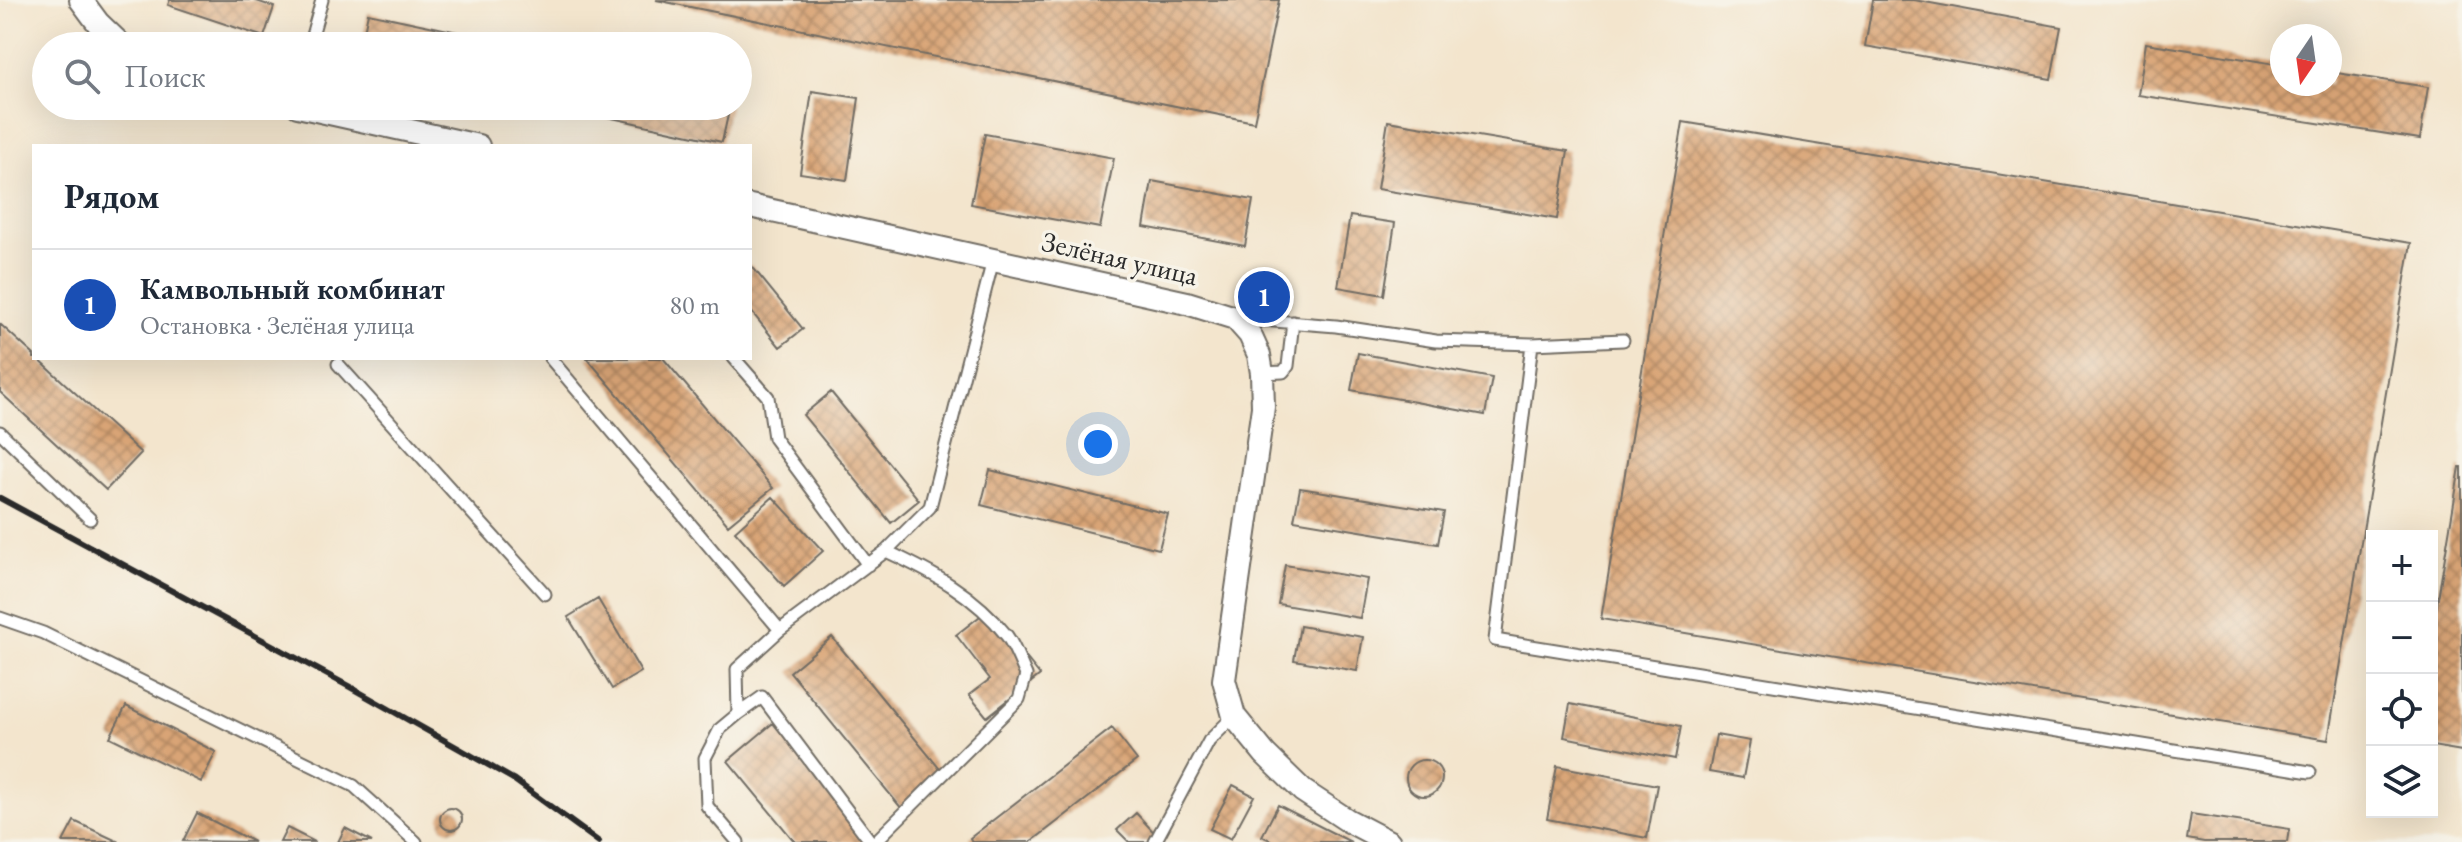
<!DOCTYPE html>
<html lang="ru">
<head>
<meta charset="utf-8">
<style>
  body { margin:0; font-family:"EB Garamond",serif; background:#f6f6f7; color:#1f2937 }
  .controls { position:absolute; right:24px; bottom:24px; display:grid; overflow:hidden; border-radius:0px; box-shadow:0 8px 32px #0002 }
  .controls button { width:72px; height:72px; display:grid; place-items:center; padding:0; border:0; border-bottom:2px solid #e0e1e3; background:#fff; color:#1f2937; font:40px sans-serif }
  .compass { position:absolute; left:2270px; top:24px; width:72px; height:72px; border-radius:50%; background:#fff; box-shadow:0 8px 32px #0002; rotate:193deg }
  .you { position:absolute; left:1098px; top:444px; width:28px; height:28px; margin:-20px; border:6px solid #fff; border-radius:50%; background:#1a73e8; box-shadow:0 0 0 12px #1a73e833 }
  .badge { display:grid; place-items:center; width:52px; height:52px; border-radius:50%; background:#0f766e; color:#fff; font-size:26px; font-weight:700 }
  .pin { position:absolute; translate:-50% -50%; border:4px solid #fff; box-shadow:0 2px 8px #0006 }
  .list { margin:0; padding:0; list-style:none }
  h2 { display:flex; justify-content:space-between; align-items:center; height:104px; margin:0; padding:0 32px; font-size:34px }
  h2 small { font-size:26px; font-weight:400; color:#747a83 }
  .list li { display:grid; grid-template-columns:52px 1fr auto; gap:24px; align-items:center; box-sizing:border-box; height:112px; padding:0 32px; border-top:2px solid #e0e1e3 }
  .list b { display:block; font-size:30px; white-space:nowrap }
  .list p { margin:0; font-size:26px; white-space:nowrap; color:#747a83 }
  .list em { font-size:26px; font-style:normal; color:#747a83 }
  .icon { flex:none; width:44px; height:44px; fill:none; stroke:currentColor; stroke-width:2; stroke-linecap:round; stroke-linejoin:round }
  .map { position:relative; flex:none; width:2462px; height:842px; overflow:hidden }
  .search { position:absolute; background:#fff; box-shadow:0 8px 32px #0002; left:32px; top:32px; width:720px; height:88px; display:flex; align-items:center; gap:20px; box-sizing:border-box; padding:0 28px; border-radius:44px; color:#747a83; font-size:30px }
  .panel { position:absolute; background:#fff; box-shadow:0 8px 32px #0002; left:32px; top:144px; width:720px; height:216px; border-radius:0px }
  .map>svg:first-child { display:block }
  .building { fill:url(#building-cross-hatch) }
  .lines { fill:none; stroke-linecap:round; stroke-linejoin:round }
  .lane-casing { stroke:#716c64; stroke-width:15 }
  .street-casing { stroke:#716c64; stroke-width:26 }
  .lane { stroke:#fff; stroke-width:11 }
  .street { stroke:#fff; stroke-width:22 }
  .rail { stroke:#2b2b2b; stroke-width:6 }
  .labels { text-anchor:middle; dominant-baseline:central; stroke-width:7; stroke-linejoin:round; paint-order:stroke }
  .street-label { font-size:28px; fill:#2b2b2b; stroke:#f7f3e8 }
</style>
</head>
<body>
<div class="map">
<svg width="2462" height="842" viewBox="0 0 2462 842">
  <defs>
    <pattern id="building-cross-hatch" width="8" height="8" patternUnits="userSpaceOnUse" patternTransform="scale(2)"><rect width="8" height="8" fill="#d9a476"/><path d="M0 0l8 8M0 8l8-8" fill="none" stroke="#b08661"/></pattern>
  </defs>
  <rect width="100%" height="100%" fill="#f7f3e8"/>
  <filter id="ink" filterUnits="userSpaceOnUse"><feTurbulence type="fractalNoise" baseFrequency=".0125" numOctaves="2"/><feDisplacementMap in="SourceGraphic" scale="16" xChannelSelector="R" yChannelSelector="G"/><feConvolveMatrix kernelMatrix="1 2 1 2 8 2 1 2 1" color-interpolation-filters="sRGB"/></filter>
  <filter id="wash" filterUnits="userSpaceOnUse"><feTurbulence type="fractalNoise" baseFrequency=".006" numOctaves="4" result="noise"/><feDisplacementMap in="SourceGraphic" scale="32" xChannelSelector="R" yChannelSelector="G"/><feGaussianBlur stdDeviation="1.8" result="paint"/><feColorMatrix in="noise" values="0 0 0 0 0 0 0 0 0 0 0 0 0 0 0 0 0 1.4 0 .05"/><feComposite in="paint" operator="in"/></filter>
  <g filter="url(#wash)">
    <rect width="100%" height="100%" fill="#f3e5cd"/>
    <g id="blocks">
      <path class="building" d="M 170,0 L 254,0 L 274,7 L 264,37 L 168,5 Z
        M 656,0 L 1279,0 L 1254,122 Z
        M 1873,0 L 1914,0 L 2061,27 L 2051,79 L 1865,46 Z
        M 368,13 L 519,45 L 519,46 L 361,46 Z
        M 2146,43 L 2282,65 L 2282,84 L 2330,84 L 2330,72 L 2428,87 L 2420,139 L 2138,95 Z
        M 812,91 L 859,98 L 847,180 L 800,173 Z
        M 557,106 L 730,106 L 722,142 Z
        M 1388,121 L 1568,151 L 1557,219 L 1377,189 Z
        M 1683,122 L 2411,243 L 2328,740 L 1601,619 Z
        M 985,134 L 1114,158 L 1100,228 L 971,204 Z
        M 1152,181 L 1253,200 L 1245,246 L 1144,227 Z
        M 1350,216 L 1395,223 L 1384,295 L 1338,287 Z
        M 750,264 L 803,329 L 780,347 L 750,310 Z
        M 0,324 L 34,355 L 34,358 L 37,358 L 141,453 L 106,490 L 0,392 Z
        M 1358,353 L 1492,378 L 1485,415 L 1351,390 Z
        M 587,358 L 663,358 L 773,488 L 728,525 Z
        M 831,392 L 919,500 L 891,523 L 803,415 Z
        M 2460,467 L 2462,467 L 2462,751 L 2432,746 L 2432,634 Z
        M 990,470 L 1168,514 L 1159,549 L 981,505 Z
        M 1300,488 L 1444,512 L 1438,544 L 1294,520 Z
        M 773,497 L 823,551 L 784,586 L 735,531 Z
        M 1285,565 L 1367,579 L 1360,618 L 1278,604 Z
        M 598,599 L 641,672 L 612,689 L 568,617 Z
        M 988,610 L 1040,675 L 987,717 L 969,695 L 990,679 L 956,635 Z
        M 1300,626 L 1363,637 L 1357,671 L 1294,660 Z
        M 832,637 L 944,774 L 902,809 L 790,672 Z
        M 1570,704 L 1681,726 L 1675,759 L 1564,737 Z
        M 126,706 L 216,752 L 201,782 L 110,737 Z
        M 773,723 L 872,842 L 795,842 L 728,761 Z
        M 1112,728 L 1137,760 L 1031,842 L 972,842 L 970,838 Z
        M 1716,735 L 1750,741 L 1743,778 L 1709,772 Z
        M1406 778a18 18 0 1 1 36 0a18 18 0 1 1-36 0Z
        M 1557,766 L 1657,785 L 1647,838 L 1547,819 Z
        M 1233,785 L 1254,796 L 1231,839 L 1210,829 Z
        M 1278,805 L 1335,834 L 1351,842 L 1274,842 L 1262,836 Z
        M440 819a11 11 0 1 1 22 0a11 11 0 1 1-22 0Z
        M 197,813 L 254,842 L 183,841 Z
        M 1136,813 L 1160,839 L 1157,842 L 1129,842 L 1117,830 Z
        M 2191,814 L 2290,829 L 2288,842 L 2204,842 L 2187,839 Z
        M 74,821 L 119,842 L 63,842 Z
        M 287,828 L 315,842 L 280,842 Z
        M 345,828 L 372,842 L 338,842 Z"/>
    </g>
  </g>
  <g filter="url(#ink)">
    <use href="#blocks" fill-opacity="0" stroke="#716c64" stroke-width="2"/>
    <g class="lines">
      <defs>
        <path id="lane" d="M 309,46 L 322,0
          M 1238,318 L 1336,326 L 1436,341 L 1532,344 L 1623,340
          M 1532,344 L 1495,640 L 2310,772
          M 550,358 L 780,630
          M 734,358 L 768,397 L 774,438 L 868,565
          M 338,364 L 545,594
          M 1262,373 L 1283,372 L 1288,366 L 1293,322
          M 0,432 L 90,519
          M 0,618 L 43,633 L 354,786 L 416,842
          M 738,714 L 762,697 L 871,842
          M 738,842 L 707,806 L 705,758 L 720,729 L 738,714 L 737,669 L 780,630 L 886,551 L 930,507 L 993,260
          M 875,842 L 1019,699 L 1026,675 C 1020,662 1015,647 1007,636 C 974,594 933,573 886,551
          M 1155,842 L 1209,741 L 1234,716"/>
        <path id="street" d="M 81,0 L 98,23 L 122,46
          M 298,106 L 478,146
          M 750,206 L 1187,303 L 1235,318 L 1250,335 L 1259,355 L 1262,373 L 1263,407 L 1224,680 L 1234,716 L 1265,754 L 1303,791 L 1347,820 L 1389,842"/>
      </defs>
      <use href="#lane" class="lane-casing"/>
      <use href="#street" class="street-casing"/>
      <use href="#lane" class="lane"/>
      <use href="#street" class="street"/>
      <path class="rail" d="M 0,498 L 350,687 L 513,779 L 599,842"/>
    </g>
  </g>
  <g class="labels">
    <g class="street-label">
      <text transform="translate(1120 258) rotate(13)">Зелёная улица</text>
    </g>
  </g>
</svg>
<div class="controls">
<button>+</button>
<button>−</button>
<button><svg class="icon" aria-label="locate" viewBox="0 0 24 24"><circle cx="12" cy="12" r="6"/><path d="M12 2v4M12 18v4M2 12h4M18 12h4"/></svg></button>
<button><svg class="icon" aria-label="layers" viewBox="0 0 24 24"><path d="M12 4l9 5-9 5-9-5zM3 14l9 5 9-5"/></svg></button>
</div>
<svg class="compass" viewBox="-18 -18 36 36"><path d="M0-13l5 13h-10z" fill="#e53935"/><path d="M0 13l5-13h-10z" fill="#747a83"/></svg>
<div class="you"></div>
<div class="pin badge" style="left:1264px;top:297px;background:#1a4fb4">1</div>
<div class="search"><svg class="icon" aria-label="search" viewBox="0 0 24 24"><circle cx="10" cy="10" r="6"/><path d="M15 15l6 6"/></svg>Поиск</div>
<section class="panel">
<h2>Рядом<small></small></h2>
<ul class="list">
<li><span class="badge" style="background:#1a4fb4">1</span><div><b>Камвольный комбинат</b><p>Остановка · Зелёная улица</p></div><em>80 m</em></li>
</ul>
</section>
</div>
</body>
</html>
